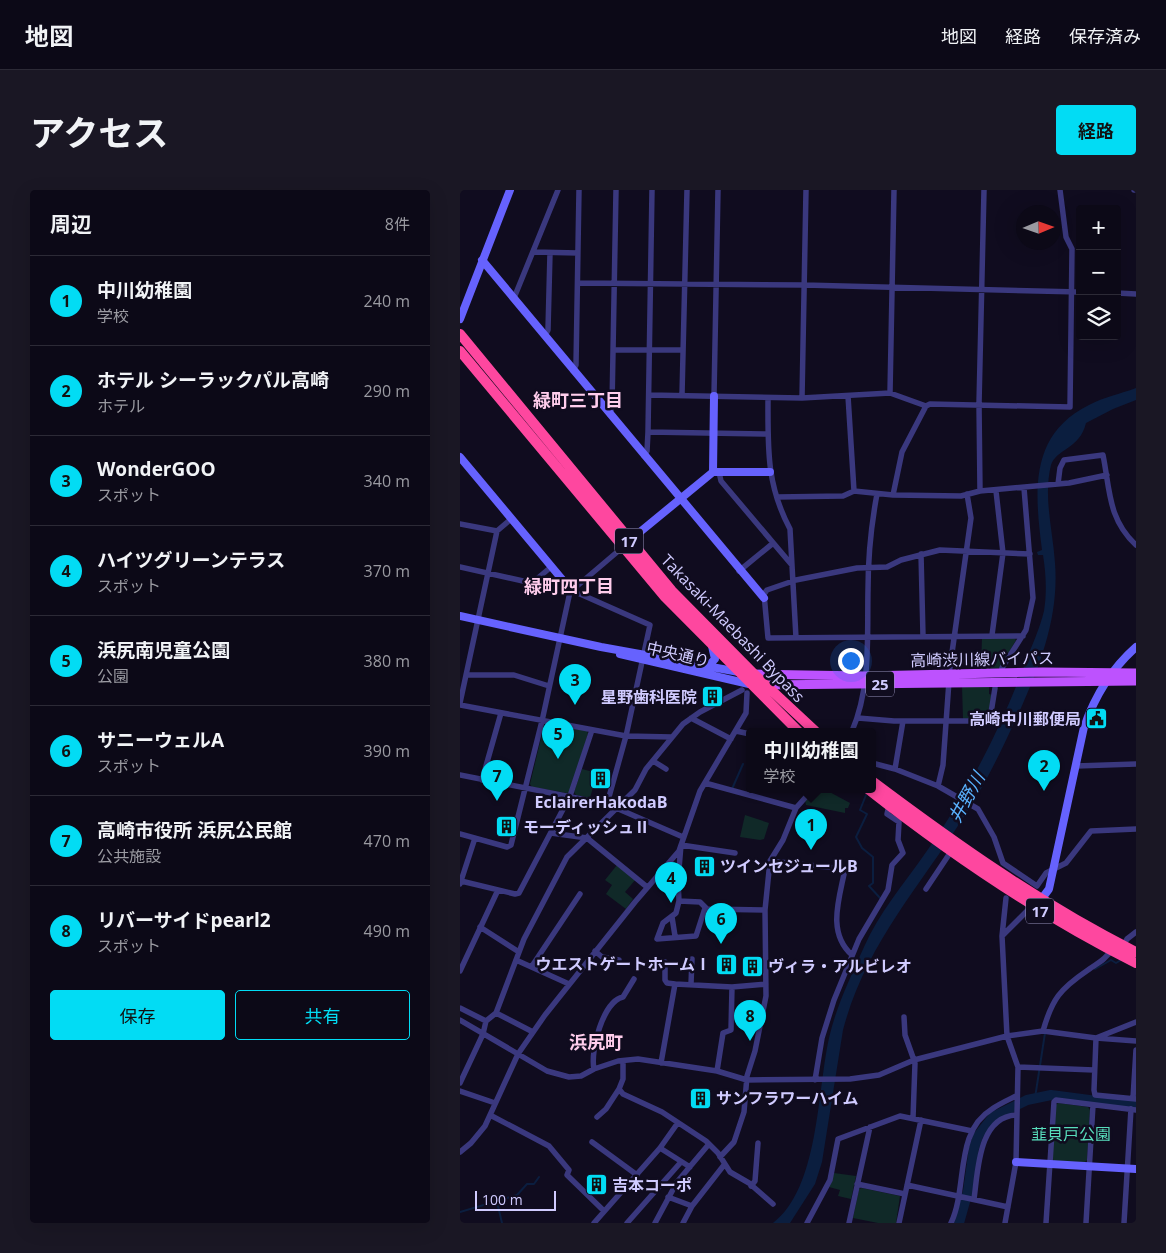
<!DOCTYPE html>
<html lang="ja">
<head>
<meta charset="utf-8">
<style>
  body { margin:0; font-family:"Open Sans","Noto Sans JP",sans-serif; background:#1a1724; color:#f1f3f6 }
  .controls { position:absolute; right:15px; top:15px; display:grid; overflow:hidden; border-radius:5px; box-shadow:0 5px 20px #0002 }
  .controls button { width:45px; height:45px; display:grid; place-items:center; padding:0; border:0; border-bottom:1px solid #2c2a36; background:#0c0917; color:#f1f3f6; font:25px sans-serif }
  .compass { position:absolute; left:556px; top:15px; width:45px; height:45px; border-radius:50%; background:#0c0917; box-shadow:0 5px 20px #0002; rotate:88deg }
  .scale { position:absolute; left:15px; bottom:12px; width:81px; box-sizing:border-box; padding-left:5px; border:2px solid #d0cbff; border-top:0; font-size:14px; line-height:18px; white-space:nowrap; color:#d0cbff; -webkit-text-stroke:4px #100c1f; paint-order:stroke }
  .you { position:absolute; left:390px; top:470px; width:18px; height:18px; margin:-12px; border:4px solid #fff; border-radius:50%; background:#1a73e8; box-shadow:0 0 0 8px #1a73e833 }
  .badge { display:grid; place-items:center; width:32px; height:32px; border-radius:50%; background:#02dcf4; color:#111; font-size:16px; font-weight:700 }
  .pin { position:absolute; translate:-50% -41px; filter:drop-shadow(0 1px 2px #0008) }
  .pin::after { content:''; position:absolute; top:26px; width:18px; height:15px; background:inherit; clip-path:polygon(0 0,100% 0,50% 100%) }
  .popup { position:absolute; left:286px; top:538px; width:130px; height:65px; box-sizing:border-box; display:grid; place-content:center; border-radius:5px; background:#0c0917; filter:drop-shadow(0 1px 4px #0005); font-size:16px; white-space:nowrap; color:#9a9aa1 }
  .popup b { font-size:19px; color:#f1f3f6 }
  .popup::after { content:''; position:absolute; left:50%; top:100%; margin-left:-10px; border:10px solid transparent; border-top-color:#0c0917 }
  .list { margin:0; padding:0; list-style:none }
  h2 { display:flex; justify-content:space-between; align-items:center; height:65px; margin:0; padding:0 20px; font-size:21px }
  h2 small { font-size:16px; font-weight:400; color:#9a9aa1 }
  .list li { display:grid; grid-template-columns:32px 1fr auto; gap:15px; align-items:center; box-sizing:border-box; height:90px; padding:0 20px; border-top:1px solid #2c2a36 }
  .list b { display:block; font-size:19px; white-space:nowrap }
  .list p { margin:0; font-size:16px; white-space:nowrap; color:#9a9aa1 }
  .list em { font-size:16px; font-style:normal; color:#9a9aa1 }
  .actions { display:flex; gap:10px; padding:15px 20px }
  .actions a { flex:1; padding:11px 0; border:1px solid #02dcf4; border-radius:5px; text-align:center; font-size:18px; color:#02dcf4 }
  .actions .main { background:#02dcf4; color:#111 }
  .icon { flex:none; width:28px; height:28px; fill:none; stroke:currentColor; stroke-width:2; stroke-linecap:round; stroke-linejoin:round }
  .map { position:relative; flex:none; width:676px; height:1033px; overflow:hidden; border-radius:5px }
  header { display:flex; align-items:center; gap:30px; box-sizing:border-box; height:70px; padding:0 25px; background:#0c0917; border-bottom:1px solid #2c2a36 }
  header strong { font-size:24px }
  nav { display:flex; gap:28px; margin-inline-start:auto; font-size:18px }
  .intro { display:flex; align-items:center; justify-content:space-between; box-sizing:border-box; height:120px; padding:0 30px }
  h1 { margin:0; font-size:35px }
  .button { padding:12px 22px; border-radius:5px; background:#02dcf4; color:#111; font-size:18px; font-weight:700 }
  main { display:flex; gap:30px; padding:0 30px }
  aside { flex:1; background:#0c0917; border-radius:5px; box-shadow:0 5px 20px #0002 }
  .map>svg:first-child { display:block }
  .green { fill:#102928 }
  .water { fill:#0b1e3f }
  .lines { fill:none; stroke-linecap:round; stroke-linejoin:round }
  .stream { stroke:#0b1e3f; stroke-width:2 }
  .river { stroke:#0b1e3f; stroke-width:10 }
  .street { stroke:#3a387e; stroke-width:5.5 }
  .secondary { stroke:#6662fe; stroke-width:8 }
  .primary { stroke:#bd52fe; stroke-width:9 }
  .highway { stroke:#fe479f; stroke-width:10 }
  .labels { text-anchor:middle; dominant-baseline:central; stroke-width:5; stroke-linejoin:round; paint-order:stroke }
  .shield { fill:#100c1f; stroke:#9692bc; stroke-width:1 }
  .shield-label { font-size:15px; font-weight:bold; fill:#d0cbff }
  .street-label { font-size:16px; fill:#d0cbff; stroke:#100c1f }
  .poi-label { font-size:16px; font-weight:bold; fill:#d0cbff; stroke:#100c1f; text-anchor:start }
  .park-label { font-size:16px; fill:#58ddbc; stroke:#100c1f }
  .neighbourhood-label { font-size:18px; font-weight:bold; fill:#ffcdec; stroke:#100c1f }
  .water-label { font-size:18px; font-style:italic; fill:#59b2fe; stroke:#100c1f }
</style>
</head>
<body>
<header>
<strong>地図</strong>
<nav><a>地図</a><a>経路</a><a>保存済み</a></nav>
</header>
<div class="intro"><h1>アクセス</h1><a class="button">経路</a></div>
<main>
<aside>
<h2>周辺<small>8件</small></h2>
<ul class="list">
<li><span class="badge">1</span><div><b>中川幼稚園</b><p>学校</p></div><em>240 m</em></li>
<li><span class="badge">2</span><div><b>ホテル シーラックパル高崎</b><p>ホテル</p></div><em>290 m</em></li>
<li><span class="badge">3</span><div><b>WonderGOO</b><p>スポット</p></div><em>340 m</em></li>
<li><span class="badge">4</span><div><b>ハイツグリーンテラス</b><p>スポット</p></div><em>370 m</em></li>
<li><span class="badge">5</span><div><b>浜尻南児童公園</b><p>公園</p></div><em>380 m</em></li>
<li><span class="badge">6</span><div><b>サニーウェルA</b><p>スポット</p></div><em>390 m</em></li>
<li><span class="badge">7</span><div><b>高崎市役所 浜尻公民館</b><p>公共施設</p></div><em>470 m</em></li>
<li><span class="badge">8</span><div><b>リバーサイドpearl2</b><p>スポット</p></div><em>490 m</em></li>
</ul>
<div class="actions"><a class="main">保存</a><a>共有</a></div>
</aside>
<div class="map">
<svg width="676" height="1033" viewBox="0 0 676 1033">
  <rect width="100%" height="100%" fill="#100c1f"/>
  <path class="green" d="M 522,447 L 554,448 L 556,450 L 540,478 L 521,479 Z
    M 502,496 L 529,496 L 529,504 L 532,505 L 528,527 L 503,529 Z
    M 87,534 L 127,541 L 128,544 L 110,602 L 107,603 L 72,597 L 70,594 L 84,536 Z
    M 122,579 L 137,583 L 130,608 L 116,605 L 114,602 Z
    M 355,599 L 364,599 L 390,613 L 388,618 L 385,618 L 385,623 L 346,615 L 345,610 Z
    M 285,625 L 309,633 L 304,649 L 300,650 L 280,647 Z
    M 157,675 L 176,689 L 165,702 L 173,709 L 166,719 L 146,704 L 152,695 L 145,690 Z
    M 598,913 L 628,917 L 630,920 L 627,970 L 625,972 L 594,971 L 592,968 L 595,916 Z
    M 374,983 L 396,986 L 391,1009 L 378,1006 L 380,1000 L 369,997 Z
    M 402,998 L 440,1006 L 436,1033 L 418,1033 L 393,1028 L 399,999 Z"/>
  <path class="water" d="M 676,198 L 676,210 L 653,219 L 626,233 C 620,259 596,259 591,275 C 583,307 593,341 595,373 C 599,424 582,471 561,518 C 544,555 526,594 503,628 C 458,699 405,756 383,840 L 362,972 L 355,994 L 330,1033 L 313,1033 C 359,998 357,902 369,848 C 376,817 391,786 404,757 C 419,723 443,695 464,665 C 506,606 541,539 566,471 C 572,455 580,438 584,421 C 587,402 586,384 583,365 L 578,365 L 577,362 L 582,360 C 575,304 568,245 629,215 C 644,207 660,204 676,198 Z"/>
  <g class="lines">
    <path class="stream" d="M 272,599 L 283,574
      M 406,605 L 400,620 L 407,624 L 396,647 L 402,658 L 413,667 L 413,693 L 409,696 L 421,709
      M 635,779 L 651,770 L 656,773 L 661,770
      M 575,908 L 585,843
      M 37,1012 L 42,1033
      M 0,1022 L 57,1005 L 67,994 L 74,994 L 79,987"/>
    <path class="river" d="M 499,1033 L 508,1001 L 514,958 L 518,946 L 533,927 L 567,910 L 591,905 L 676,916"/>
    <path class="street" d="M 674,0 L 676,0
      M 74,62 L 118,63
      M 118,93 L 344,95 L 620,102
      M 657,103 L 676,104
      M 54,108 L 98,0
      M 85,146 L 88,140 L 90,63
      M 154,160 L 223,160
      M 113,181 L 116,175 L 119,0
      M 430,203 L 434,0
      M 189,205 L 342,208 L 430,203 L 466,216
      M 222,205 L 227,0
      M 254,206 L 258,0
      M 388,206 L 394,301 L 433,305 L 501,306 L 520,301 L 609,293 L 647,285
      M 308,208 C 308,257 306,294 330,339 L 336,448
      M 342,208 L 346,0
      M 150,225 L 152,216 L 156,0
      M 188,242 L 308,244
      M 184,266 L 187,261 L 188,242 L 192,0
      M 259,282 L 261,291 L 331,374
      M 598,294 L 600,278 L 604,270 L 643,265 C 650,300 648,329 676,355
      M 520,301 L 519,214 L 524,0
      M 433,305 L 442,262 L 466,216 L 470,214 L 610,217 L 612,59 L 606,47 L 600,0
      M 317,307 L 383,306 L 394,301
      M 0,334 L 37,341
      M 461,364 L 463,446
      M 0,377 L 72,393 L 91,377
      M 279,381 L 312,354
      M 111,400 L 190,435 L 166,546 L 147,614
      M 532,445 L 543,363 L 536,301
      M 563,446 L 308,448 L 304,404 L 307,400 L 336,390 L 397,378 L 427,377 L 441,370 L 480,360 L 570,364
      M 542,478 L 566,440 L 573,408 L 564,298
      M 489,484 L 511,328 L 507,304
      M 6,485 L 54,485 L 89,496
      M 0,513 L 37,341 L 51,329
      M 0,515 L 166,546 L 212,547
      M 231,528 L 271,549
      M 398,528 L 434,531 L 524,531 L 530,529 L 535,498
      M 443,531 L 435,579 L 478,596 L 518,619 L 534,647 L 543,673 L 577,696 L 586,683 L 606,673 L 631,641 L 676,639
      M 276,541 L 290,544
      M 392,541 C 411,497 407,448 408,400 C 408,369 411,336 417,304
      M 193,571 L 206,579
      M 412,573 L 435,579
      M 616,576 L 676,574
      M 0,585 L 147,614 L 223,647
      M 22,590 L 41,523
      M 245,593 L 336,618
      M 478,596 L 483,575 L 489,491
      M 91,643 L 127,648 L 187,697
      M 0,644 L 47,657 L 51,655 L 82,531 L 110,402 L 163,357
      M 275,663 L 221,655 L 218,691 L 219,711 L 240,712 L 247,719 L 305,720
      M 310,671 L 385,679 C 380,707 366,742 392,765
      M 1,691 L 55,704 L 59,703 L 110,606 L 132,540
      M 0,694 L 15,648
      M 466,699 L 492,660
      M 219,711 L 216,723 L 203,733 L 197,749 L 236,746 L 245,718
      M 212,727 L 215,746
      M 20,737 L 59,762
      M 542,746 L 546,708
      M 663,756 L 667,749 L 676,742
      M 135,761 L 142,767 L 159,770
      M 56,770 L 109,794
      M 205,772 L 205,790 L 207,793 L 215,794
      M 72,776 L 120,704
      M 0,781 L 38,700
      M 231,794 L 232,769
      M 0,818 L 26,831
      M 36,823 L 73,842
      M 444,827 L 445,845 L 455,873 L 453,928
      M 0,830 L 87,881 L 109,887 L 121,886 L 134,879 L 158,871 L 178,869 L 257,881 L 287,890 L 390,889 L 419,885 L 454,870 L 547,846 L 583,841 L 636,848 L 676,851
      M 676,832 L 636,848 L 634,900 L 635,905 L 676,909
      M 583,841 C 592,809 600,799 628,780 C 636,774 646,770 651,760
      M 163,871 L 163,889 L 159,899 L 163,904 L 202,922 L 246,951 L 258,963 L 270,982 L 289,993 L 313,1014
      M 201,873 L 215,794 L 272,797
      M 558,877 L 634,880
      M 134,879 C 130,861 143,811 163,807 L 174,789
      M 257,881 L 263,843 L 271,840 L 272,797 L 306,794
      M 355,890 L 362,848 L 374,810 L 399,749 L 428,700 L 432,675 L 443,663 L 438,650 L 439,632 L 427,624 L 429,615
      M 0,893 L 23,844 L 26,831 L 36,823 L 64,749 L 107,667 L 175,600 L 186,579 L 223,534 L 240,522 L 282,500
      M 0,901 L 35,913
      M 673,908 L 676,860
      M 30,925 L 89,956 L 109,980 L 107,985 L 144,1021
      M 137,927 L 146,919 L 159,899
      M 132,952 L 177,985
      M 200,958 L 230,977
      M 0,962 L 11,953 L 25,936 L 58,864 L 85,825 L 175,712 L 219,661 L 240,601 L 286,523 L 287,503
      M 260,967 L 274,952 L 284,922 L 287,886 L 295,861 L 306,806 L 305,720 L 310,671 L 323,650 L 336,618 L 353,599
      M 397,994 L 445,1004
      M 447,995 L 548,1017
      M 291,996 L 295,991 L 298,953
      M 208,1007 L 232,1016
      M 514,1009 C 518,982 518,927 556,925
      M 134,1033 L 200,958 L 217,934
      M 167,1033 L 221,972
      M 195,1033 L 217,992 L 249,954
      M 223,1033 L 232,1016 L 264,975
      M 347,1033 L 370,990 L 378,949 L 440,926 L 512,941
      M 389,1033 L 410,937
      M 439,1033 L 461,930
      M 491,1033 C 508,997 494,942 532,919 C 539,914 548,910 556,906
      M 545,1033 L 556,972 L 558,877 L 547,846 L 542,746 L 572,716
      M 586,1033 L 594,912 L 596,910 L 676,920
      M 626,1033 L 633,915
      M 664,1033 L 671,919"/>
    <path class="secondary" d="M 22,70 L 304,408
      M 0,129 L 50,0
      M 0,267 L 111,400
      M 253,282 L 254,206
      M 169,351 L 253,282 L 310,282
      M 0,426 L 141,457 L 279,482
      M 160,464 L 289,494
      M 247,477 L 255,469 L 252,456
      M 580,711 L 589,699 L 624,537 C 635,506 651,479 676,457
      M 556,972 L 676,979"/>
    <path class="primary" d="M 292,484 L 405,486 L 583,482 L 676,483
      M 302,495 L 676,491"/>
    <path class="highway" d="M 0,144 L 212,401 L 294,484 L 355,541
      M 0,161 L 205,407 L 338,541
      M 412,591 C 496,654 582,715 676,762
      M 408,599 C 492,665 580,725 676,773"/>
  </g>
  <defs>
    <symbol id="building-square" viewBox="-11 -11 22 22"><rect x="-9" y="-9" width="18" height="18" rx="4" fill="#02dcf4" stroke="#100c1f"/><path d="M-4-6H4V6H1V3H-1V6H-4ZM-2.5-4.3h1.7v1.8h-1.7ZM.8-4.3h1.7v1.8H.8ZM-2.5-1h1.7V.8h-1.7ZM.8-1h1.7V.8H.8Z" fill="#111"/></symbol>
    <symbol id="civic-square" viewBox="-11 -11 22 22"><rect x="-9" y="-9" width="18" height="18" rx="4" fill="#02dcf4" stroke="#100c1f"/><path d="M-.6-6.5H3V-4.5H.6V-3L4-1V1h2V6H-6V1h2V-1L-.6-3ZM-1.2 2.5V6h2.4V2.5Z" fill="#111"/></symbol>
  </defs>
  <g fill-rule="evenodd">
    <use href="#building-square" x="240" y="494" width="25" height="25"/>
    <use href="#civic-square" x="624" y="516" width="25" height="25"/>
    <use href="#building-square" x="128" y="576" width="25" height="25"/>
    <use href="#building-square" x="34" y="624" width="25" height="25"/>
    <use href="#building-square" x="232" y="664" width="25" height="25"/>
    <use href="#building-square" x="254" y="762" width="25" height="25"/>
    <use href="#building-square" x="280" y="764" width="25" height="25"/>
    <use href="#building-square" x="228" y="896" width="25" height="25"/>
    <use href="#building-square" x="124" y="982" width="25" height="25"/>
  </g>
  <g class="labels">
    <g class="shield">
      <rect x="155" y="338.5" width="28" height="25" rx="4"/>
      <rect x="406" y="481.5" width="28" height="25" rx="4"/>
      <rect x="566" y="708.5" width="28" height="25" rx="4"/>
    </g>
    <g class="shield-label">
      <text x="169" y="351">17</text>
      <text x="420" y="494">25</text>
      <text x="580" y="721">17</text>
    </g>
    <g class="street-label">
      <text transform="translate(273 438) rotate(46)">Takasaki-Maebashi Bypass</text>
      <text transform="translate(218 464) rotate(13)">中央通り</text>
      <text transform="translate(522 469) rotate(-1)">高崎渋川線バイパス</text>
    </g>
    <g class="poi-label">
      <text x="237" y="507" text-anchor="end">星野歯科医院</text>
      <text x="621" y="529" text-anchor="end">高崎中川郵便局</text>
      <text x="141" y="612" text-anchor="middle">EclairerHakodaB</text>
      <text x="63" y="637">モーディッシュⅡ</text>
      <text x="260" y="676">ツインセジュールB</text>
      <text x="251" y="774" text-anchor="end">ウエストゲートホームⅠ</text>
      <text x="308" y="776">ヴィラ・アルビレオ</text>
      <text x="256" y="908">サンフラワーハイム</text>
      <text x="152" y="995">吉本コーポ</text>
    </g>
    <g class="park-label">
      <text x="611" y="944">韮貝戸公園</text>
    </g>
    <g class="neighbourhood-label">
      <text x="118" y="210">緑町三丁目</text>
      <text x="109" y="396">緑町四丁目</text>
      <text x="136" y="852">浜尻町</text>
    </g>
    <g class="water-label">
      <text transform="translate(506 607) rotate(-61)">井野川</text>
    </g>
  </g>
</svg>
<div class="controls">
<button>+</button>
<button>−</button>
<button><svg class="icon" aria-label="layers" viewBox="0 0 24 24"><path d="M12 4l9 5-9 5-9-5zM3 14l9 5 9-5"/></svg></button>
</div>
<svg class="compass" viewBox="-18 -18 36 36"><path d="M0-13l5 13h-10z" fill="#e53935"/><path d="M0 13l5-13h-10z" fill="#9a9aa1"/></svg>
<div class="scale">100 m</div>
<div class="you"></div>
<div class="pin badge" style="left:351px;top:660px">1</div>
<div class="popup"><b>中川幼稚園</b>学校</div>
<div class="pin badge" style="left:584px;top:601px">2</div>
<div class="pin badge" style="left:115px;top:515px">3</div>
<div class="pin badge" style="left:211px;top:713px">4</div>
<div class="pin badge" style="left:98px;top:569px">5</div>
<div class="pin badge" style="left:261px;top:754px">6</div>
<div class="pin badge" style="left:37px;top:611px">7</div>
<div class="pin badge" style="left:290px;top:851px">8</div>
</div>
</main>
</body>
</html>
